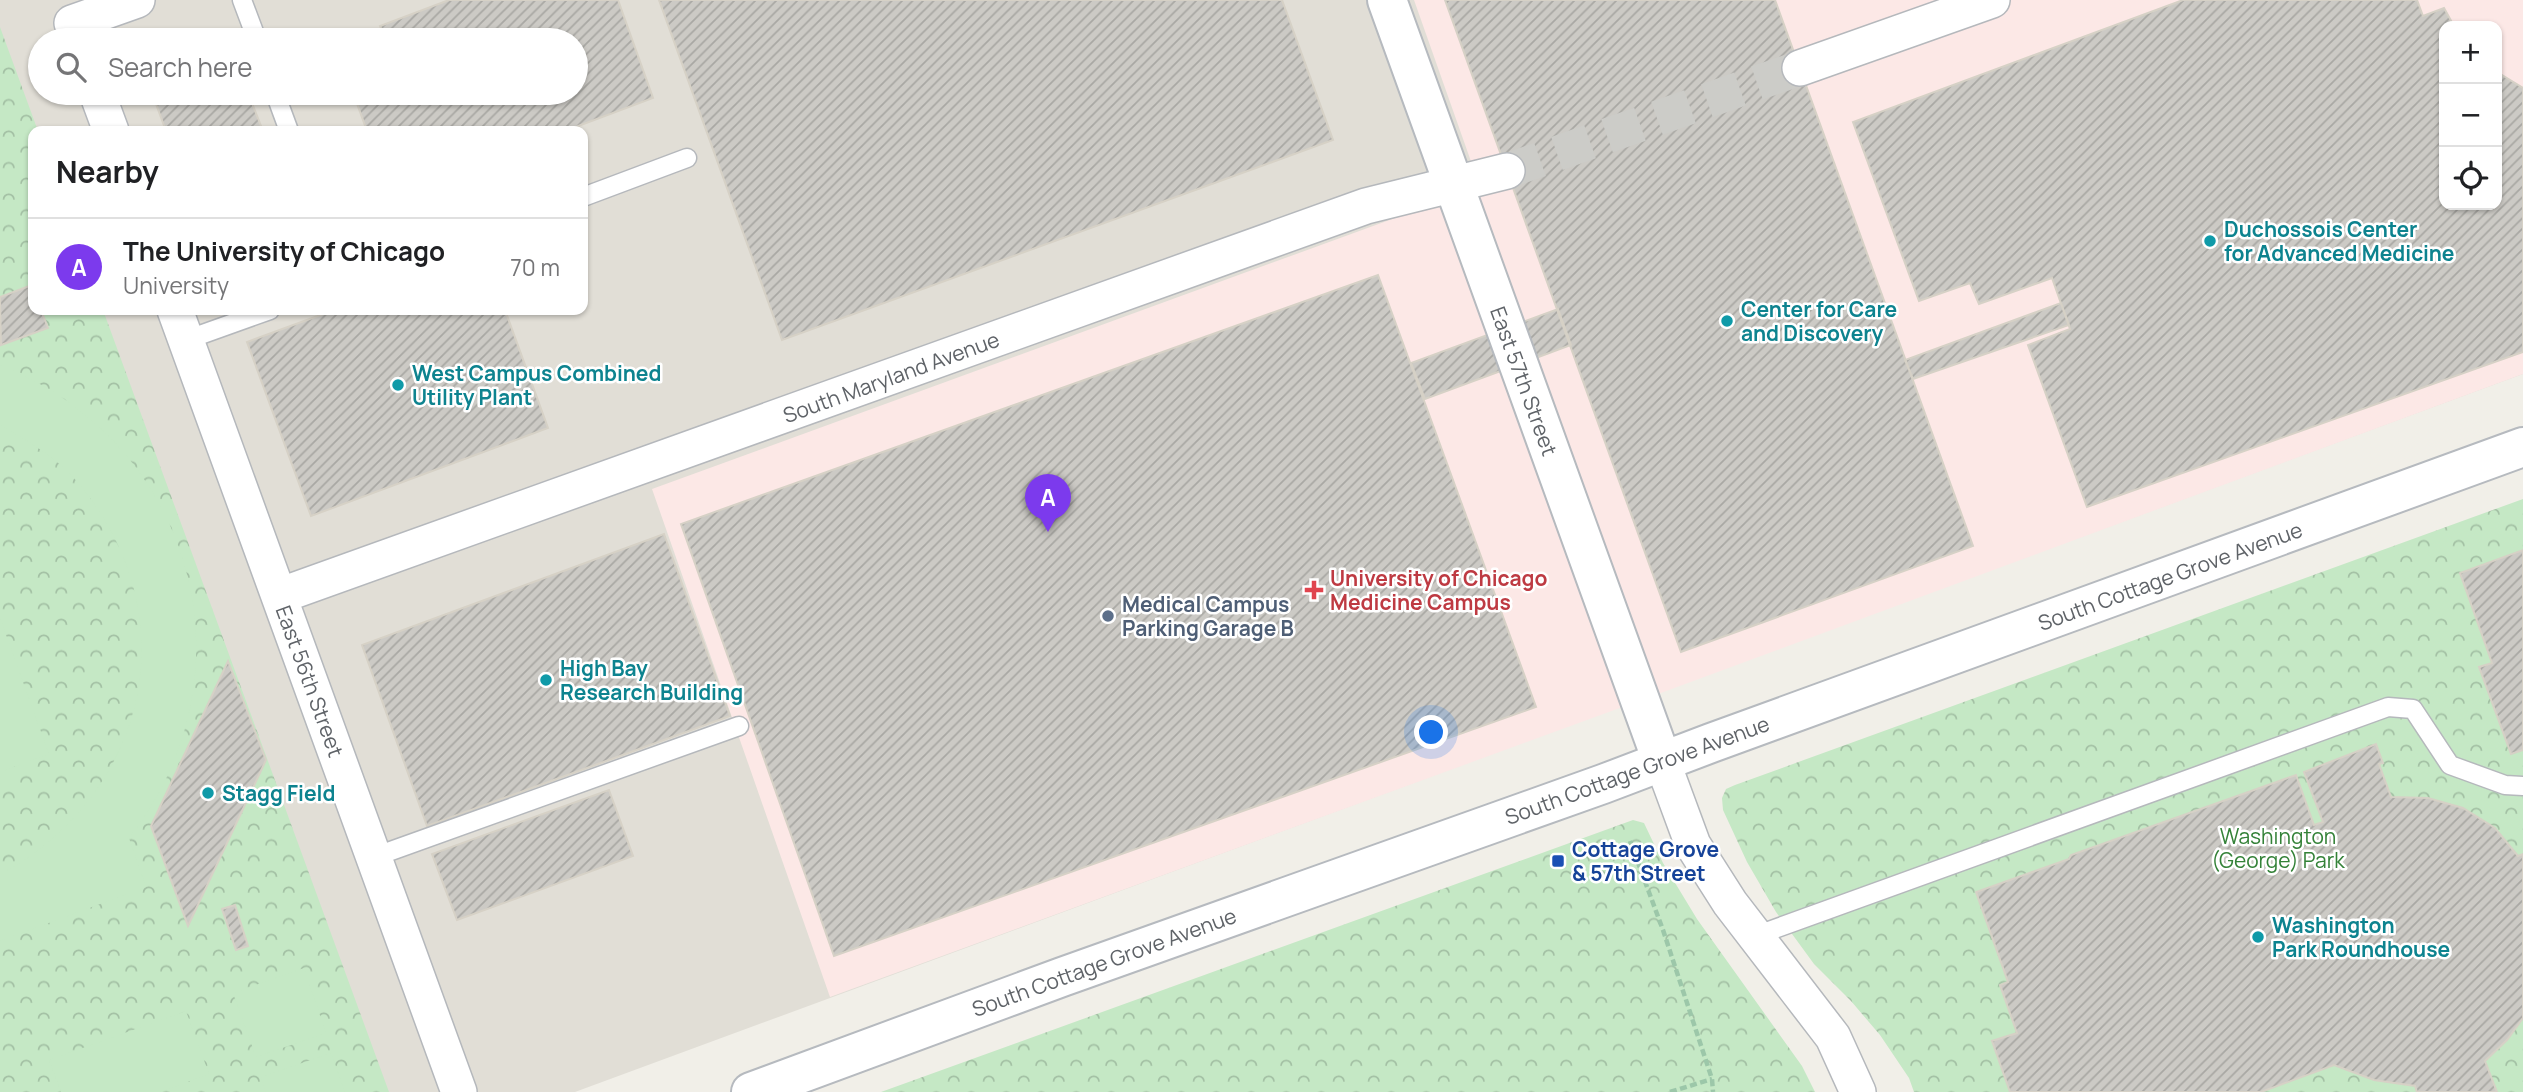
<!DOCTYPE html>
<html lang="en">
<head>
<meta charset="utf-8">
<style>
  body { margin:0; font-family:Manrope,sans-serif; background:#f2f2f2; color:#202124 }
  .controls { position:absolute; right:21px; top:21px; display:grid; overflow:hidden; border-radius:14px; box-shadow:0 2px 5px #0004 }
  .controls button { width:63px; height:63px; display:grid; place-items:center; padding:0; border:0; border-bottom:2px solid #e0e0e0; background:#fff; color:#202124; font:35px sans-serif }
  .you { position:absolute; left:1432px; top:733px; width:24px; height:24px; margin:-18px; border:5px solid #fff; border-radius:50%; background:#1a73e8; box-shadow:0 0 0 10px #1a73e833 }
  .badge { display:grid; place-items:center; width:46px; height:46px; border-radius:50%; background:#7c3aed; color:#fff; font-size:23px; font-weight:700 }
  .pin { position:absolute; translate:-50% -58px; filter:drop-shadow(0 2px 4px #0008) }
  .pin::after { content:''; position:absolute; top:37px; width:24px; height:21px; background:inherit; clip-path:polygon(0 0,100% 0,50% 100%) }
  .list { margin:0; padding:0; list-style:none }
  h2 { display:flex; justify-content:space-between; align-items:center; height:91px; margin:0; padding:0 28px; font-size:30px }
  h2 small { font-size:23px; font-weight:400; color:#757577 }
  .list li { display:grid; grid-template-columns:46px 1fr auto; gap:21px; align-items:center; box-sizing:border-box; height:98px; padding:0 28px; border-top:2px solid #e0e0e0 }
  .list b { display:block; font-size:26px; white-space:nowrap }
  .list p { margin:0; font-size:23px; white-space:nowrap; color:#757577 }
  .list em { font-size:23px; font-style:normal; color:#757577 }
  .icon { flex:none; width:38px; height:38px; fill:none; stroke:currentColor; stroke-width:2; stroke-linecap:round; stroke-linejoin:round }
  .map { position:relative; flex:none; width:2523px; height:1092px; overflow:hidden }
  .search { position:absolute; background:#fff; box-shadow:0 2px 5px #0004; left:28px; top:28px; width:560px; height:77px; display:flex; align-items:center; gap:18px; box-sizing:border-box; padding:0 24px; border-radius:38px; color:#757577; font-size:26px }
  .panel { position:absolute; background:#fff; box-shadow:0 2px 5px #0004; left:28px; top:126px; width:560px; height:189px; border-radius:14px }
  .map>svg:first-child { display:block }
  .education { fill:#e1ded6; fill-rule:evenodd }
  .medical { fill:#fce8e6; fill-rule:evenodd }
  .forest { fill:url(#forest-crowns) }
  .pitch { fill:#c5e8c5 }
  .building { fill:url(#building-hatch); stroke:#d6d1c6; stroke-width:2 }
  .lines { fill:none; stroke-linecap:round; stroke-linejoin:round }
  .street-tunnel { stroke:#ccccc8; stroke-width:35; stroke-dasharray:35 18; stroke-linecap:butt }
  .lane-casing { stroke:#b5b8bc; stroke-width:21 }
  .street-casing { stroke:#b5b8bc; stroke-width:38 }
  .secondary-casing { stroke:#b6babf; stroke-width:42 }
  .path { stroke:#9cc7a9; stroke-width:4.5; stroke-dasharray:7 3.5; stroke-linecap:butt }
  .lane { stroke:#fff; stroke-width:18 }
  .street { stroke:#fff; stroke-width:35 }
  .secondary { stroke:#fff; stroke-width:38 }
  .culture-dot { fill:#0f9aa8; stroke:#fff; stroke-width:2.5 }
  .health-dot { fill:#e0444e; stroke:#fff; stroke-width:2.5 }
  .service-dot { fill:#5c6f8a; stroke:#fff; stroke-width:2.5 }
  .transit-dot { fill:#1a4fb4; stroke:#fff; stroke-width:2.5 }
  .labels { text-anchor:middle; dominant-baseline:central; stroke-width:5; stroke-linejoin:round; paint-order:stroke }
  .culture-label { font-size:21px; font-weight:bold; fill:#0d838f; stroke:#fff; text-anchor:start }
  .street-label { font-size:21px; fill:#5f6368; stroke:#fff }
  .health-label { font-size:21px; font-weight:bold; fill:#be3a42; stroke:#fff; text-anchor:start }
  .service-label { font-size:21px; font-weight:bold; fill:#4e5e75; stroke:#fff; text-anchor:start }
  .park-label { font-size:21px; fill:#348238; stroke:#fff }
  .transit-label { font-size:21px; font-weight:bold; fill:#164399; stroke:#fff; text-anchor:start }
</style>
</head>
<body>
<div class="map">
<svg width="2523" height="1092" viewBox="0 0 2523 1092">
  <defs>
    <pattern id="forest-crowns" width="20" height="18" patternUnits="userSpaceOnUse" patternTransform="scale(1.75)"><rect width="20" height="18" fill="#c5e8c5"/><path d="M2 6a3 3 0 1 1 6 0M12 15a3 3 0 1 1 6 0" fill="none" stroke="#a3c0a4"/></pattern>
    <pattern id="building-hatch" width="6" height="6" patternUnits="userSpaceOnUse" patternTransform="scale(1.75)"><rect width="6" height="6" fill="#cccac5"/><path d="M-1 1l2-2M0 6l6-6M5 7l2-2" fill="none" stroke="#a9a8a4"/></pattern>
  </defs>
  <rect width="100%" height="100%" fill="#f1efe8"/>
  <path class="education" d="M 0,0 L 2523,0 L 2523,374 L 575,1092 L 0,1092 ZM 2444,26 L 2497,26 L 2497,205 L 2444,205 ZM 40,40 L 576,40 L 576,93 L 40,93 ZM 33,131 L 583,131 L 583,310 L 33,310 Z"/>
  <path class="medical" d="M 1414,0 L 2523,0 L 2523,374 L 1669,690 L 830,997 L 652,489 L 1480,187 ZM 2444,26 L 2497,26 L 2497,205 L 2444,205 Z"/>
  <path class="forest" d="M 0,27 L 38,131 L 33,131 L 33,310 L 103,310 L 389,1092 L 0,1092 Z
    M 2523,499 L 2523,1092 L 1914,1092 L 1909,1078 L 1880,1035 L 1851,1001 L 1814,964 L 1776,912 L 1747,862 L 1723,810 L 1722,798 L 1726,789 L 1735,785 Z
    M 1633,820 L 1644,823 L 1663,863 L 1697,919 L 1802,1066 L 1815,1092 L 881,1092 Z"/>
  <path class="pitch" d="M 0,365 C 194,442 258,674 129,838 L 146,887 L 0,941 L 0,874 C 34,857 62,833 86,804 C 166,703 158,573 73,477 C 53,455 26,440 0,425 Z
    M 0,618 L 49,754 L 0,772 Z
    M 304,968 L 326,1033 L 256,1057 L 233,993 Z
    M 186,1011 L 209,1074 L 160,1092 L 61,1092 L 49,1060 Z
    M 331,1053 L 345,1092 L 266,1092 L 261,1077 Z"/>
  <path class="building" d="M 449,0 L 618,0 L 653,98 L 565,131 L 367,131 L 355,98 L 370,93 L 576,93 L 576,40 L 386,40 L 380,26 Z
    M 659,0 L 1282,0 L 1333,140 L 782,340 Z
    M 1445,0 L 1775,0 L 1973,546 L 1681,652 Z
    M 2183,0 L 2417,0 L 2423,16 L 2444,8 L 2454,26 L 2444,26 L 2444,205 L 2497,205 L 2497,72 L 2523,88 L 2523,352 L 2087,507 L 2028,345 L 2070,329 L 2052,278 L 1979,304 L 1970,283 L 1919,301 L 1853,122 Z
    M 152,93 L 248,93 L 263,131 L 166,131 Z
    M 1378,275 L 1536,707 L 834,956 L 681,524 Z
    M 32,285 L 33,310 L 41,310 L 48,328 L 1,345 L 0,297 Z
    M 2061,303 L 2069,325 L 1913,379 L 1905,360 Z
    M 1558,309 L 1571,345 L 1425,399 L 1411,363 Z
    M 334,310 L 505,310 L 548,428 L 311,516 L 247,342 Z
    M 664,534 L 730,716 L 427,826 L 362,645 Z
    M 2523,550 L 2523,750 L 2511,754 L 2479,667 L 2492,663 L 2460,573 Z
    M 228,661 L 266,760 L 188,926 L 151,826 Z
    M 2376,744 L 2383,763 L 2379,764 L 2391,797 L 2428,798 L 2463,808 L 2495,828 L 2518,856 L 2523,854 L 2523,1018 L 2507,1040 L 2485,1061 L 2497,1092 L 2417,1092 L 2415,1086 L 2374,1080 L 2334,1065 L 2261,1092 L 2010,1092 L 1992,1041 L 2017,1033 L 2000,985 L 2008,982 L 1976,892 L 2069,859 L 2071,855 L 2296,775 L 2314,825 L 2323,822 L 2304,772 Z
    M 609,790 L 633,856 L 457,920 L 432,854 Z
    M 235,905 L 248,946 L 236,950 L 222,909 Z"/>
  <g class="lines">
    <path class="street-tunnel" d="M 1507,171 L 1800,68"/>
    <defs>
      <path id="lane" d="M 242,0 L 257,40
        M 275,93 L 289,131
        M 583,197 L 687,158
        M 186,340 L 270,310
        M 374,857 L 739,726
        M 1755,936 L 2388,707 L 2413,709 L 2450,765 L 2505,785 L 2523,786"/>
      <path id="street" d="M 72,23 L 137,0
        M 1800,68 L 1992,0
        M 97,93 L 111,131
        M 175,310 L 459,1092
        M 279,596 L 1366,206 L 1507,171
        M 1662,761 L 1693,845 L 1730,903 L 1833,1037 L 1858,1092"/>
      <path id="secondary" d="M 1387,0 L 1662,761
        M 751,1092 L 1062,977 L 1603,784 L 1711,743 L 2523,447"/>
    </defs>
    <use href="#lane" class="lane-casing"/>
    <use href="#street" class="street-casing"/>
    <use href="#secondary" class="secondary-casing"/>
    <path class="path" d="M 1630,841 L 1663,930 L 1712,1079 L 1713,1092
      M 1670,1092 L 1712,1079"/>
    <use href="#lane" class="lane"/>
    <use href="#street" class="street"/>
    <use href="#secondary" class="secondary"/>
  </g>
  <g class="culture-dot">
    <circle cx="2210" cy="241" r="7"/>
    <circle cx="1727" cy="321" r="7"/>
    <circle cx="398" cy="385" r="7"/>
    <circle cx="546" cy="680" r="7"/>
    <circle cx="208" cy="793" r="7"/>
    <circle cx="2258" cy="937" r="7"/>
  </g>
  <path class="health-dot" d="M1310.5 579.5h7v7h7v7h-7v7h-7v-7h-7v-7h7z"/>
  <circle class="service-dot" cx="1108" cy="616" r="7"/>
  <rect class="transit-dot" x="1551" y="854" width="14" height="14" rx="3.5"/>
  <g class="labels">
    <g class="culture-label">
      <text x="2224" y="229">Duchossois Center<tspan x="2224" dy="24">for Advanced Medicine</tspan></text>
      <text x="1741" y="309">Center for Care<tspan x="1741" dy="24">and Discovery</tspan></text>
      <text x="412" y="373">West Campus Combined<tspan x="412" dy="24">Utility Plant</tspan></text>
      <text x="560" y="668">High Bay<tspan x="560" dy="24">Research Building</tspan></text>
      <text x="222" y="793">Stagg Field</text>
      <text x="2272" y="925">Washington<tspan x="2272" dy="24">Park Roundhouse</tspan></text>
    </g>
    <g class="street-label">
      <text transform="translate(891 377) rotate(-20)">South Maryland Avenue</text>
      <text transform="translate(1524 381) rotate(70)">East 57th Street</text>
      <text transform="translate(2170 576) rotate(-20)">South Cottage Grove Avenue</text>
      <text transform="translate(310 681) rotate(70)">East 56th Street</text>
      <text transform="translate(1637 770) rotate(-20)">South Cottage Grove Avenue</text>
      <text transform="translate(1104 962) rotate(-20)">South Cottage Grove Avenue</text>
    </g>
    <g class="health-label">
      <text x="1330" y="578">University of Chicago<tspan x="1330" dy="24">Medicine Campus</tspan></text>
    </g>
    <g class="service-label">
      <text x="1122" y="604">Medical Campus<tspan x="1122" dy="24">Parking Garage B</tspan></text>
    </g>
    <g class="park-label">
      <text x="2278" y="836">Washington<tspan x="2278" dy="24">(George) Park</tspan></text>
    </g>
    <g class="transit-label">
      <text x="1572" y="849">Cottage Grove<tspan x="1572" dy="24">&amp; 57th Street</tspan></text>
    </g>
  </g>
</svg>
<div class="controls">
<button>+</button>
<button>−</button>
<button><svg class="icon" aria-label="locate" viewBox="0 0 24 24"><circle cx="12" cy="12" r="6"/><path d="M12 2v4M12 18v4M2 12h4M18 12h4"/></svg></button>
</div>
<div class="you"></div>
<div class="pin badge" style="left:1048px;top:532px">A</div>
<div class="search"><svg class="icon" aria-label="search" viewBox="0 0 24 24"><circle cx="10" cy="10" r="6"/><path d="M15 15l6 6"/></svg>Search here</div>
<section class="panel">
<h2>Nearby<small></small></h2>
<ul class="list">
<li><span class="badge">A</span><div><b>The University of Chicago</b><p>University</p></div><em>70 m</em></li>
</ul>
</section>
</div>
</body>
</html>
